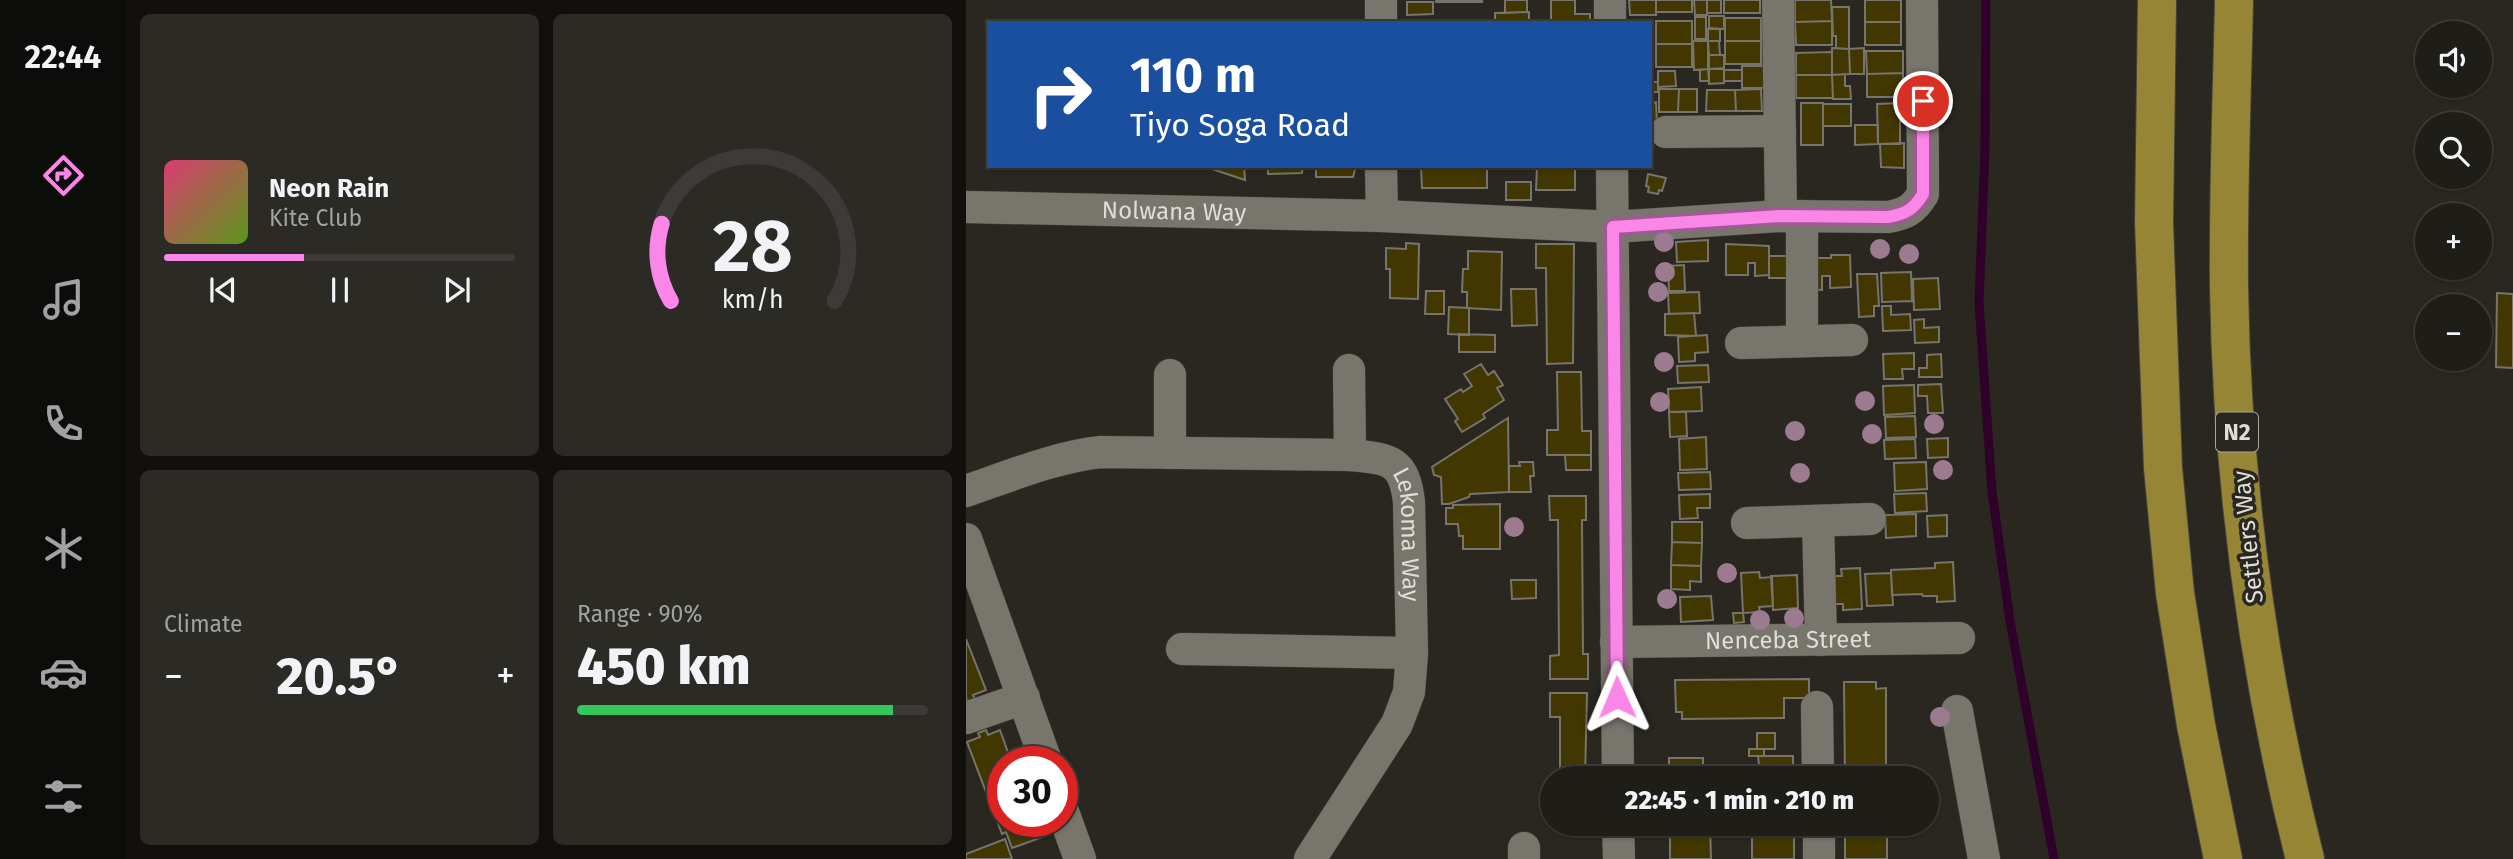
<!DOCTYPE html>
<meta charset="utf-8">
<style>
body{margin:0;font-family:"Fira Sans",sans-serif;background:#2c2a25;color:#f1f3f6;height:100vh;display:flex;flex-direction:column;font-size:26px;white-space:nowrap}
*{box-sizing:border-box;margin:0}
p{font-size:23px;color:#a1a2a2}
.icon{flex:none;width:38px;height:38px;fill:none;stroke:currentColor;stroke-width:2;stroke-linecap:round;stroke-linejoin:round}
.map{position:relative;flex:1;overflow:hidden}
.side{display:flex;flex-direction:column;gap:14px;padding:14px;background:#11100d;width:840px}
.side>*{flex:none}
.banner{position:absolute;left:21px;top:21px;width:665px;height:147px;border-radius:0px;box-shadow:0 2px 5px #0004,0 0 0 2px #3c3b37;background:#1a4fa0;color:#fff;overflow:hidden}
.controls{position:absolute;left:1449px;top:21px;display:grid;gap:14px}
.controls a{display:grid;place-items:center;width:77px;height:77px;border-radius:50%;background:#1f1d18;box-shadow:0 2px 5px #0004,0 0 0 2px #3c3b37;font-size:35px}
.speed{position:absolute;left:21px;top:746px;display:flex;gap:14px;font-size:35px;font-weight:700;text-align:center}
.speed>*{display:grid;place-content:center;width:91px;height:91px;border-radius:50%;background:#1f1d18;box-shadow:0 2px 5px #0004,0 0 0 2px #3c3b37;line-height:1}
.speed .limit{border:10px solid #d22;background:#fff;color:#111}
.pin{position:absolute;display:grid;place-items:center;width:60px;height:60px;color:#fff;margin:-30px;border:4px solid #fff;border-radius:50%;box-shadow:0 2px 7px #0007}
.me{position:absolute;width:77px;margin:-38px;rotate:359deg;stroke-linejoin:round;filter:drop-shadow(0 0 5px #0008)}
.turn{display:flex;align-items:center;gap:24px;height:147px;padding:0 28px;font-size:32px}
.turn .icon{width:91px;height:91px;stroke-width:2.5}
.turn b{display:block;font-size:49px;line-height:60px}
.big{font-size:52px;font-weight:800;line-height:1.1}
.side .tile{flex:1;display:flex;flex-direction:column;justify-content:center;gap:10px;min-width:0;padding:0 24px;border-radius:10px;background:#2c2a25}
.side .dial{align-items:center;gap:0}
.dial svg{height:182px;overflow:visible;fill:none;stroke:#3c3b37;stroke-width:7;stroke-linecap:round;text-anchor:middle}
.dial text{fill:#f1f3f6;stroke:none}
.song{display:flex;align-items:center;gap:21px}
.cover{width:84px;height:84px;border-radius:10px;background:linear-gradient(135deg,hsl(340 70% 55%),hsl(90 70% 35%))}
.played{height:7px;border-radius:4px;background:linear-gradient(90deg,#fa87e7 40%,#3c3b37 40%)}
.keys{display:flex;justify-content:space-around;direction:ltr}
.heat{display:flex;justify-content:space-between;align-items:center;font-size:38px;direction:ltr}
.charge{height:10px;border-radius:5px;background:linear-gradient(90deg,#34c759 90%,#3c3b37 0)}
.side .tiles{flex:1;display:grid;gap:14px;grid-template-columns:repeat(2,1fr)}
.trip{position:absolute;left:574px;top:766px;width:399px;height:70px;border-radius:35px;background:#1f1d18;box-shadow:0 2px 5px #0004,0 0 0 2px #3c3b37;font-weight:800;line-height:70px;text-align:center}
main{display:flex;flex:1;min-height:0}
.dock{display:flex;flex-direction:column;width:126px;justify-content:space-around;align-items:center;background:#0c0c0a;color:#a1a2a2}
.dock .icon{width:49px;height:49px}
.dock .active{color:#fa87e7}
.dock b{font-size:32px;color:#f1f3f6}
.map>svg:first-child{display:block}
</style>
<main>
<nav class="dock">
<b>22:44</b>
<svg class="icon active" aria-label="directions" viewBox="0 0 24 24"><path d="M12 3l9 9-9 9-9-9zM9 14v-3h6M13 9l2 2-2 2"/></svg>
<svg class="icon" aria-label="music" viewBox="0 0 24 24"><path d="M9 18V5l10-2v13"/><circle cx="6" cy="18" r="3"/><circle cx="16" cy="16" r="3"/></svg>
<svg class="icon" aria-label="phone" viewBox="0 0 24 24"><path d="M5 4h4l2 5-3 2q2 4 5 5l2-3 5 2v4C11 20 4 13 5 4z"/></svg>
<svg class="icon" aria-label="climate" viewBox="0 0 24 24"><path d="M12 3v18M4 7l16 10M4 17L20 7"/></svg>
<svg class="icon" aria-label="car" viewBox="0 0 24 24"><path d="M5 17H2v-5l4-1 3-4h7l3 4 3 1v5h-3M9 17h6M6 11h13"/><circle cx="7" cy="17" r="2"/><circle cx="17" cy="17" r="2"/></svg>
<svg class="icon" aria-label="filters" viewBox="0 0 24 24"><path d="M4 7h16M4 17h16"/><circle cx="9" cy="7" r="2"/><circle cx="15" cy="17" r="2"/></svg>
</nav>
<section class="side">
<div class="tiles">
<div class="tile">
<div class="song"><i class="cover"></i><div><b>Neon Rain</b><p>Kite Club</p></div></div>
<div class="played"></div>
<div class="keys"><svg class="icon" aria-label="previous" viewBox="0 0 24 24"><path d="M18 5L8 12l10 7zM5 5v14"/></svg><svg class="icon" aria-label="pause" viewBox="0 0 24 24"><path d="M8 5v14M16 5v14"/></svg><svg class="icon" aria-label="next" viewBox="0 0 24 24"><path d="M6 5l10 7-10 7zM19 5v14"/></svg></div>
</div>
<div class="tile dial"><svg viewBox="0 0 100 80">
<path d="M14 69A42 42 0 1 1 86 69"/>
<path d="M14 69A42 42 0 0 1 10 35" stroke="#fa87e7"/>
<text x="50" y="56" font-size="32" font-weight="700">28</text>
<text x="50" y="72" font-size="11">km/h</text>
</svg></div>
<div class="tile"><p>Climate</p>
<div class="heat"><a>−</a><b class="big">20.5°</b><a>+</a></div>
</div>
<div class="tile"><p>Range · 90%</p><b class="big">450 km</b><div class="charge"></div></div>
</div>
</section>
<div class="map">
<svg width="1547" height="859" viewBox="0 0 1547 859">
<rect width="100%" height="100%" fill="#292720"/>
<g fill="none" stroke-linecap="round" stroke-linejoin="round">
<path stroke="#2f0029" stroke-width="9" d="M1020,0L1019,148L1013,302L1026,492L1044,621L1088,859"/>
</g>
<path fill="#423700" stroke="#76746b" stroke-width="2" d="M470,0H516V2H470Z
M539,0H561V12L539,13Z
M585,0H609V14H624V23H585Z
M663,0H690V15H664Z
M690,0H726V12H690Z
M728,0H741V15H729Z
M741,0H755V13H741Z
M758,0H794V13H758Z
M829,0H865L866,21L829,22Z
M899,0H935V22H899Z
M441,2H467V14L441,15Z
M866,7H883V49L870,48V36H867Z
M563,12V23H529V13Z
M743,16H758V29L743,28Z
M729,17H740V39H729Z
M759,18H795V41H759Z
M457,21H491V23H457Z
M690,21H726V44H690Z
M866,21V45H830L829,22Z
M899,22H935V45H899Z
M742,29H754V41H742Z
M727,41H742V69L728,70Z
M742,41H753L754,55H743Z
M759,41H795V64H759Z
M690,44H726V67H690Z
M866,48L883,49L884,74L866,75Z
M898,48V74H884L883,49Z
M900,51H937V73L901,74Z
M866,52V75H830V53Z
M743,55H758V69H743Z
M776,66H804V88H776Z
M758,68V83L743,84V69Z
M742,69L743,81H734V70Z
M758,70H776V81H758Z
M692,71H709L710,86L692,87Z
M937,73V97H901V74Z
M879,74V86H884L885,99H867L866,75Z
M830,75H866L867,98H830Z
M684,82H692V92H684Z
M693,89H713L712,112H693Z
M713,89H731V112H712Z
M795,89L796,111H770L769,90Z
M741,90H769L770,111H740Z
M684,92H686L687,103L690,102L691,128L684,129Z
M835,103H857V145H835Z
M934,103V144H912L911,104Z
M857,104H885V126H857Z
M889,125H912V144L889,145Z
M938,143V168L915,167L914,144Z
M246,166H278L279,180L246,169Z
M302,166H337L336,173L302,174Z
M350,166H390L387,177H350Z
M455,166H521V188H456Z
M571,166H621V167H609V190H570Z
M682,174L700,178L696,191L693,190L692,194L682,192L683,187L680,186Z
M540,182H565V200H540Z
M742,240V261L711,262L710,242Z
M440,243L453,244L452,299L424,298V269H420V248L440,249Z
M570,244H608L607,363L581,364L580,268H570Z
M760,244L803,246V275L789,276V263H782V275H760Z
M502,251L536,252L535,310L501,308V292H496L497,269H502Z
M865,255H884L885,287L864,288V276H856V290L841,289V258H865Z
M803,256H821V278H803Z
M718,265L719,291H703L702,266Z
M945,272L946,301L916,302L915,273Z
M891,274H911L913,306H908V316L893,317Z
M972,278L974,309L948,310L947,279Z
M545,289H570L571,325L546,326Z
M460,291H478V314H459Z
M733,292L734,313L703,314L702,293Z
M1531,293L1547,294V368L1530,367Z
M916,306H925V315L944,314L945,330L917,331Z
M483,307L503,308V335L482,334Z
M728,313L730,336L699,335V314Z
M958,319V328L973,327V342L949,343L948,320Z
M493,334L529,335V352H493Z
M741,335L742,352L729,353V361L713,362L712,337Z
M948,353V369H936L937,379H918L917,354Z
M975,354L976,377H953V368H961V355Z
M515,364L522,375L528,371L537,385L531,388L538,400L517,414L519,418L496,432L489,421L492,419L479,399L495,389L497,392L506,386L498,374Z
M742,365L743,382L712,383L711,366Z
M591,372H615L616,431H625V455H581V430H592Z
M975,384L977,413H962L961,396H952V385Z
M948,385L949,413L918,415L917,386Z
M735,387L736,411L703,412L702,389Z
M703,412H720L721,436L704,437Z
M949,416L950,437L920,438L919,417Z
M542,418L543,492L504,494L503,497L483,504H476L475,477L468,475L466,467Z
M740,437L741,469L714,470L713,439Z
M982,438V457L962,458L961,439Z
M949,439L950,458L919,459L918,440Z
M599,455H625V470H600Z
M553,462H567L568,476H564L565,492H543V466H554Z
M960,462L961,489L929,491L928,463Z
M744,472L745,489L713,490L712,473Z
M960,493L961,511L929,513L928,494Z
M744,494V508H731L732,518L714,519L713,495Z
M583,496H620V520H616L617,654H622V679H584V656L593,655L592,520H584Z
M534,504V549H497V536H493L492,524H480V508H487V505Z
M950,514V536L920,538L919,515Z
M981,515V536L962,537L961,516Z
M706,522H736V543L706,542Z
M706,542L736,543L735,566L705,565Z
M987,562L989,601L971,602V596H957L956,594L926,595L925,570L969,568V563Z
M705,565L735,566V582L724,581V590L705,589Z
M894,568L896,609L877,610V604H864L863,576H876L875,569Z
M793,572L794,578L806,577L807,606L793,607L794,612L777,613L775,573Z
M925,573L927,605L901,606L899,574Z
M831,575L832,608L807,610L805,576Z
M545,580H570V598L546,599Z
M745,596L747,620L715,622L714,597Z
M767,613H777L778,622L768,623Z
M0,639L20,690L7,695L9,699L2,702L0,698Z
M843,679V698H818V718L716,719V712H710L709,680Z
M878,682H910V689L920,688V779H879Z
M584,693H621L619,779H594V717H584Z
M20,730L22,735L34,730L45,761H37V821H67L74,838L46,848L40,832L36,834L1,742L14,737L12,733Z
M791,733H809V749H791Z
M783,749H798V756H783Z
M792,756H827V779H785V765H793Z
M703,758H737V765H744V779H703Z
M704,824H744L745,859H704Z
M786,824H828V859H786Z
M879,824H921V859H879Z
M39,839L46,859H0V854Z"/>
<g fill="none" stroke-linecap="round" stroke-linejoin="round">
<g stroke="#47453f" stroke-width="33">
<g id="minor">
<path d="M415,0V23"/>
<path d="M644,0V23"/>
<path d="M812,0L815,216"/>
<path d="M700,132L814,131"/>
<path d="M415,166L416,216"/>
<path d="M646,166L652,779"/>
<path id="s1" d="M0,207L416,216L647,227L815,216L922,217C940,214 948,209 957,194L956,0"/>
<path d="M836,216V341"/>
<path d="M775,343L886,340"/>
<path d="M383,370L384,455"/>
<path d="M204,453V375"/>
<path id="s2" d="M0,491C44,476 89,457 135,452L384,455C423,459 438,459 443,502L446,653L443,692L431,724L344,859"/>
<path d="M852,521L855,640"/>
<path d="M781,523L904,519"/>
<path d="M0,539L80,761"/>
<path id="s3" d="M650,642L993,638"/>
<path d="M216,649L446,653"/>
<path d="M851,707L852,779"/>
<path d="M991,711L1018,859"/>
<path d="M0,718L58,698"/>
<path d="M96,809L114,859"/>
<path d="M652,824L653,859"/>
<path d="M853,824V859"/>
<path d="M558,848V859"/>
</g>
</g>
<g stroke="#47453f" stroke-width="40">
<path id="highway" d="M1191,0L1188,222L1197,468L1209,593L1230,725L1257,859
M1268,0C1266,95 1262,191 1263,287C1266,478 1292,673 1339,859"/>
</g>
<use href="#minor" stroke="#78756c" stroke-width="32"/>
<use href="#highway" stroke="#978536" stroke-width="38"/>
</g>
<g fill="#9c7b91">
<circle cx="698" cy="242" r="10"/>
<circle cx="914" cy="249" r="10"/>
<circle cx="943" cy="254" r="10"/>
<circle cx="699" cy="272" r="10"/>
<circle cx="692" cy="292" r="10"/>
<circle cx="698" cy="362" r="10"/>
<circle cx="899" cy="401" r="10"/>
<circle cx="694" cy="402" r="10"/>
<circle cx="968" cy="424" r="10"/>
<circle cx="829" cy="431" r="10"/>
<circle cx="906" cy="434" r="10"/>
<circle cx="977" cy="470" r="10"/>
<circle cx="834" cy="473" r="10"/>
<circle cx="548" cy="527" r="10"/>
<circle cx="761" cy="573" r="10"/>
<circle cx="701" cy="599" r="10"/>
<circle cx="828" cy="618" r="10"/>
<circle cx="794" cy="620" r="10"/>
<circle cx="974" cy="717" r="10"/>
</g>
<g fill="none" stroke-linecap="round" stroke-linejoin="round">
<g stroke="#a25896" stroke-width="18">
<path id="route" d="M651,697L647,227L815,216L922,217C940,214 948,209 957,194V101"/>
</g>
<use href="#route" stroke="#fa87e7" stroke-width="12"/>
</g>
<g text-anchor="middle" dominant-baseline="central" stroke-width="7" stroke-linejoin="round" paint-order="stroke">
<rect fill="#292720" stroke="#a8a6a0" stroke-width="2" x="1250" y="412.5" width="42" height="39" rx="5"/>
<g font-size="23" font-weight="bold" fill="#deddd7">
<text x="1271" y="432">N2</text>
</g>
<g font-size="24" fill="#deddd7" stroke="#292720">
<text stroke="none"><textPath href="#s1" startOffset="208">Nolwana Way</textPath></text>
<text transform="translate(1282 537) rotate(-96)">Settlers Way</text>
<text stroke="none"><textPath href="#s2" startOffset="509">Lekoma Way</textPath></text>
<text stroke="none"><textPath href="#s3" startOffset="172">Nenceba Street</textPath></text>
</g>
</g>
</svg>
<div class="controls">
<a><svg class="icon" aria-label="sound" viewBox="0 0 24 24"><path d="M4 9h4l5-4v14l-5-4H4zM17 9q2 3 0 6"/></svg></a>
<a><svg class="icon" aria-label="search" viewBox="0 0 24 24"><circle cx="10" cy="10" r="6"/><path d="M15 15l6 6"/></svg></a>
<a>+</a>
<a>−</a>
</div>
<div class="speed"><div class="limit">30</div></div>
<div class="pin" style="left:957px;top:101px;background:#d93025"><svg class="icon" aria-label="arrive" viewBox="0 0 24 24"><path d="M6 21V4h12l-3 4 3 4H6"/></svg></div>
<svg class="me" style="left:651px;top:697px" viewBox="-20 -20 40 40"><path d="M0-17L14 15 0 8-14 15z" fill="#fa87e7" stroke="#fff" stroke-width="4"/></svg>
<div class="trip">22:45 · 1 min · 210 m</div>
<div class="banner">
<div class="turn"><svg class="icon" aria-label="right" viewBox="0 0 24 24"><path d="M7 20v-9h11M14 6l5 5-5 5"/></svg><div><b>110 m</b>Tiyo Soga Road</div></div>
</div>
</div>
</main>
